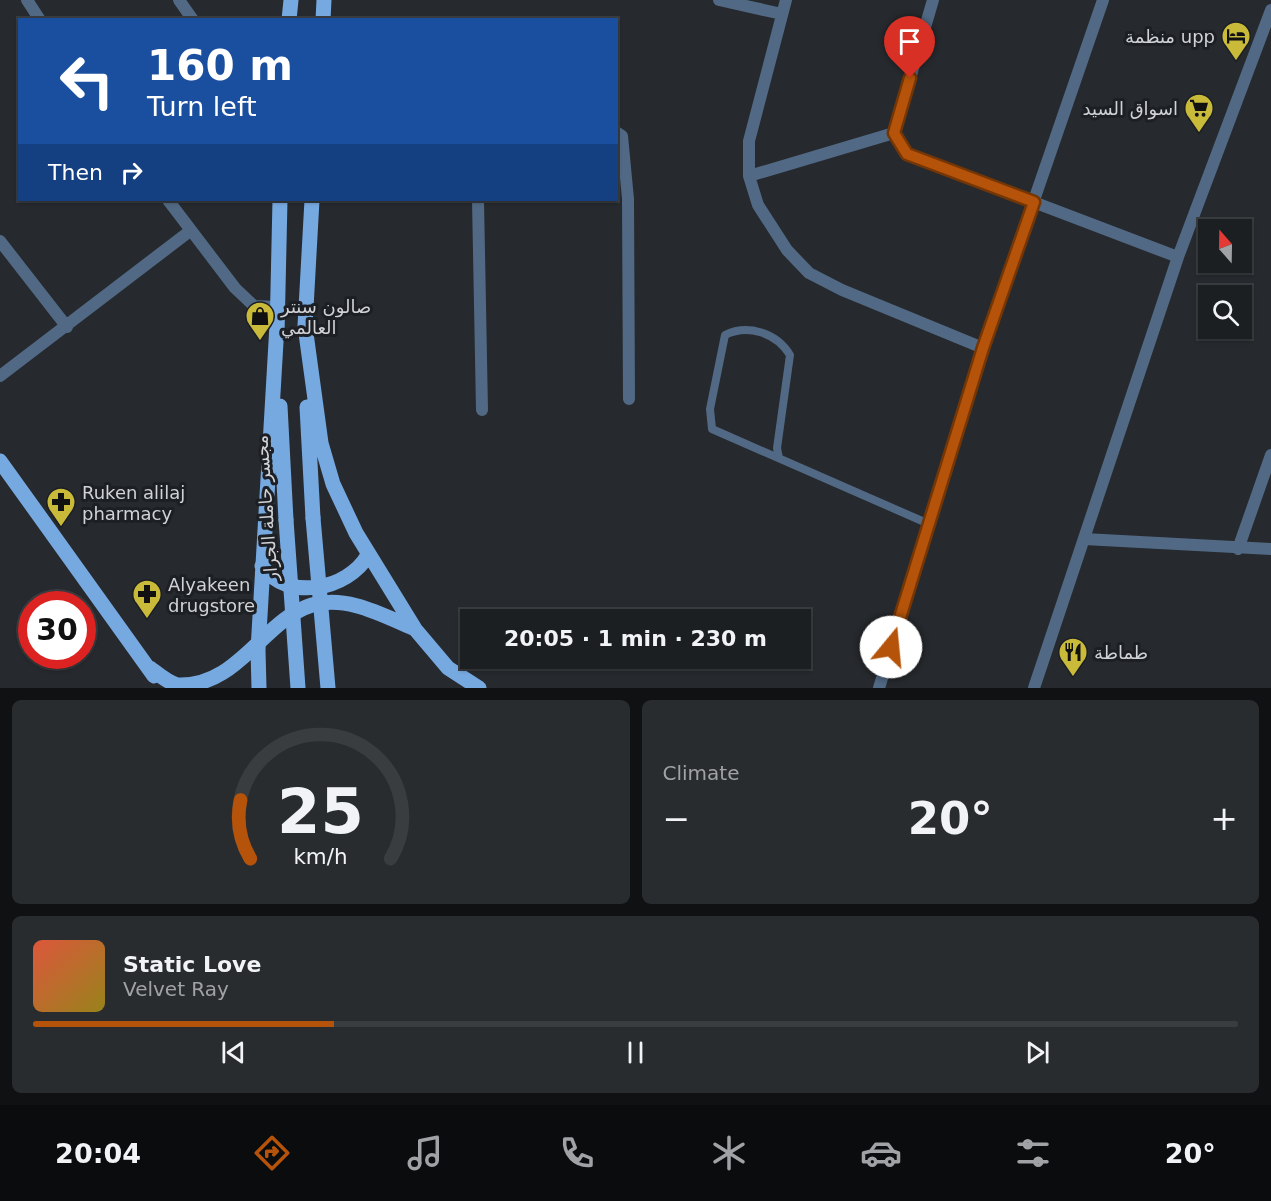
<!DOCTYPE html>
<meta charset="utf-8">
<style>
body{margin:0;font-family:"DejaVu Sans",Vazirmatn,sans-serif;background:#292c2f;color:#f1f3f6;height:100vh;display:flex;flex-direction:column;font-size:22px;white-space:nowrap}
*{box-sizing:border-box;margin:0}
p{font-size:20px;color:#a0a2a5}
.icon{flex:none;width:33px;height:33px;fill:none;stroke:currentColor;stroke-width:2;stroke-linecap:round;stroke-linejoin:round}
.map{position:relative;height:688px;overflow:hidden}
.details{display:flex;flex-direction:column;gap:12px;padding:12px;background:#0f1113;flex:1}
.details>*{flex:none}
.hud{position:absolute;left:18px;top:18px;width:600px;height:183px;border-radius:0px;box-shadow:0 2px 4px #0004,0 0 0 2px #3a3d40;background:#1a4fa0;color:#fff;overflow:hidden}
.needle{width:39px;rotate:340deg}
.fabs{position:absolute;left:1198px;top:219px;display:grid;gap:12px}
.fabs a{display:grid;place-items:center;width:54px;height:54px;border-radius:0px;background:#1c1f22;box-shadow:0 2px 4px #0004,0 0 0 2px #3a3d40;font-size:30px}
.speed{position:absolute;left:18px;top:591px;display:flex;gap:12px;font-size:30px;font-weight:700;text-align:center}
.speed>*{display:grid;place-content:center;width:78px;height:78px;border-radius:50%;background:#1c1f22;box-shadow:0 2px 4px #0004,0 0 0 2px #3a3d40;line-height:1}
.speed .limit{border:9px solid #d22;background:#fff;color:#111}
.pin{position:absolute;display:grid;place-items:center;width:51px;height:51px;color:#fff;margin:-62px -26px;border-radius:50% 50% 50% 0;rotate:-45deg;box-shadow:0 0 6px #0007}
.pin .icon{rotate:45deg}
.me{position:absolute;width:66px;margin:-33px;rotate:17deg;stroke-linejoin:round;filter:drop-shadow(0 0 4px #0008)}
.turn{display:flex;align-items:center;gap:21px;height:126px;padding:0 30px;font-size:27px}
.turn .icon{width:78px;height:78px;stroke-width:2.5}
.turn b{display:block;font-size:42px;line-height:51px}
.then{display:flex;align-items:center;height:57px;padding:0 30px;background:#0003;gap:12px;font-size:22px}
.big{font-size:45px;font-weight:700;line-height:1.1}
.details .card{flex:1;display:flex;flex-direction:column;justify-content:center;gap:9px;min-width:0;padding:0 21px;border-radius:9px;background:#292c2f}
.details .dial{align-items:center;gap:0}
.dial svg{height:156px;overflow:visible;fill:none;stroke:#3a3d40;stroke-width:7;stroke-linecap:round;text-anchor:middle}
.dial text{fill:#f1f3f6;stroke:none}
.song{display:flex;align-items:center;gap:18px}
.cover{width:72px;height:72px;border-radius:9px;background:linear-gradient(135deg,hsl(10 70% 55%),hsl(50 70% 35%))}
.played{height:6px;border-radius:3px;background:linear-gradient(90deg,#b45309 25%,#3a3d40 25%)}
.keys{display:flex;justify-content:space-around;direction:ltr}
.heat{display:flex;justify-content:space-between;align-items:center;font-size:33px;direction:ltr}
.details .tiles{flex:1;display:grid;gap:12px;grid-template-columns:1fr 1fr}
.card:last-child{grid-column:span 2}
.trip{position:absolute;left:460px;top:609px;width:351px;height:60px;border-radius:0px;background:#1c1f22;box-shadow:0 2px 4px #0004,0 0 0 2px #3a3d40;font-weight:700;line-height:60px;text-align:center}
.tab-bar{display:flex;height:96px;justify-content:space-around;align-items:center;background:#0b0c0e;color:#a0a2a5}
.tab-bar .icon{width:42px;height:42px}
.tab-bar .on{color:#b45309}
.tab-bar b{font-size:27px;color:#f1f3f6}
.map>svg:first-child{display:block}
</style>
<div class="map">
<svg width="1271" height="688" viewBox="0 0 1271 688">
<rect width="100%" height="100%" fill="#26292d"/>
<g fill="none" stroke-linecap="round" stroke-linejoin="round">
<path stroke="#516984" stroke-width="8" d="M779,458L777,448L790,355C776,332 747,324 725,335L710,409L712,429L929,524"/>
<path stroke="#516984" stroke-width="12" d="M27,0L40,20
M179,0L193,20
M719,0L782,14
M786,0L749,141V176L758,205L787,250L809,273L842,290L983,348
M933,0L894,133L907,154L1178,257
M616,132L622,136L628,199L629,399
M749,176L894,133
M168,200L235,288L254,306L277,307
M478,200L482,410
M0,241L67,327
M0,376L190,231
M1084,539L1271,549
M1238,549L1271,455
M879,688L983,348L1103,0
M1034,688L1178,257L1271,10"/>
<path stroke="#77a9e1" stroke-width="15" d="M289,20L291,0
M323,20L324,0
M312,200L305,326L321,443L333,484L356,533L415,629L448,668L479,688
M277,334L280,200
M280,406L286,520
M307,407L313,518
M0,461L154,676
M262,566C287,602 348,590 368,555
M150,668C158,674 167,682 177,685C238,688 263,620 312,605C347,595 382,615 413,628
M259,688L258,650L277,325"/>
<path stroke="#77a9e1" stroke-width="15" d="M313,518L328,688
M286,520L298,688"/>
</g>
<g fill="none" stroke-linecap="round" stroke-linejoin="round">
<g stroke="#753606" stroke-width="15">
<path id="route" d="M891,647L983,348L1034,202L907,154L894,133L910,78"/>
</g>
<use href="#route" stroke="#b45309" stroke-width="10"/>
</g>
<defs>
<g id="hotel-pin" transform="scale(1.5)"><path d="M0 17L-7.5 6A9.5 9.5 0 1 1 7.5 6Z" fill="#caba3a" stroke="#1c1f23"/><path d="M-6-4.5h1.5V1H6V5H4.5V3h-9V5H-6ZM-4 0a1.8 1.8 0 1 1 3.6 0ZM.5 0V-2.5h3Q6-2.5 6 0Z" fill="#111"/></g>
<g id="supermarket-pin" transform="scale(1.5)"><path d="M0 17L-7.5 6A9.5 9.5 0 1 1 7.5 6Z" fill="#caba3a" stroke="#1c1f23"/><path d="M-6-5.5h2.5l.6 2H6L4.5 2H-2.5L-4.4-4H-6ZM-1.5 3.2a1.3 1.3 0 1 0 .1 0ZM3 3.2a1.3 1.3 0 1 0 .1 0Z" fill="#111"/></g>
<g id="shop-pin" transform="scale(1.5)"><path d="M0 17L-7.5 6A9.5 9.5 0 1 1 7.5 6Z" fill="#caba3a" stroke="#1c1f23"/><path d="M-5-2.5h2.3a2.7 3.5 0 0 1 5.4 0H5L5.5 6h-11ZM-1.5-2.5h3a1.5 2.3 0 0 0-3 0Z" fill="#111"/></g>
<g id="pharmacy-pin" transform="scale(1.5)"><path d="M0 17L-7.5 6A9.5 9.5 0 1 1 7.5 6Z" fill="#caba3a" stroke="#1c1f23"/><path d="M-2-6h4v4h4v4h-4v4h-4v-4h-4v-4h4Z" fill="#111"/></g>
<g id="restaurant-pin" transform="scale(1.5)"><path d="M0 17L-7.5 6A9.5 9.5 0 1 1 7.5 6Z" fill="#caba3a" stroke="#1c1f23"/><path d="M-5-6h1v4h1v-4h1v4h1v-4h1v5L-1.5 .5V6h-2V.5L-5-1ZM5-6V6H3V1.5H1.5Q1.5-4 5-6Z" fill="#111"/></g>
</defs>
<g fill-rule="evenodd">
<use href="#hotel-pin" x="1236" y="36"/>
<use href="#supermarket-pin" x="1199" y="108"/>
<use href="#shop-pin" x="260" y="316"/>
<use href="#pharmacy-pin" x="61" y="502"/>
<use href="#pharmacy-pin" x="147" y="594"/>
<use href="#restaurant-pin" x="1073" y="652"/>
</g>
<g text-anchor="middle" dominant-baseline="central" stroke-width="6" stroke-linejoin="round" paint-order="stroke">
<g font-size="18" fill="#d0d2d5" stroke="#1c1f23" text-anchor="start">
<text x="1215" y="36" text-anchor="end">منظمة upp</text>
<text x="1178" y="108" text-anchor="end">اسواق السيد</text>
<text x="281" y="306">صالون سنتر<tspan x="281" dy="21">العالمي</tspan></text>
<text x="82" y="492">Ruken alilaj<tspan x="82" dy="21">pharmacy</tspan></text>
<text x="168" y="584">Alyakeen<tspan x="168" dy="21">drugstore</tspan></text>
<text x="1094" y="652">طماطة</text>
</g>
<g font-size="18" fill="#d0d2d5" stroke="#1c1f23">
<text transform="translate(266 508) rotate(-94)">مجسر حاملة الجرار</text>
</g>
</g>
</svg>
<div class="fabs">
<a><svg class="needle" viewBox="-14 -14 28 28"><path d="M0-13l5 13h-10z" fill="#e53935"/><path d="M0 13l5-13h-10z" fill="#a0a2a5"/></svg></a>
<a><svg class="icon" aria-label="search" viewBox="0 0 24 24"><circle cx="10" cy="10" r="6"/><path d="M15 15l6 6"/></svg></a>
</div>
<div class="speed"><div class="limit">30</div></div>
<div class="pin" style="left:910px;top:78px;background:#d93025"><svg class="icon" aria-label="arrive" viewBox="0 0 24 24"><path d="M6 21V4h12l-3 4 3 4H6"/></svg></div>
<svg class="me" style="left:891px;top:647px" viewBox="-20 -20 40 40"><circle r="19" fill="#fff"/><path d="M0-13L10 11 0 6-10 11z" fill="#b45309"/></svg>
<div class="trip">20:05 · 1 min · 230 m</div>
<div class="hud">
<div class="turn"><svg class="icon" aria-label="left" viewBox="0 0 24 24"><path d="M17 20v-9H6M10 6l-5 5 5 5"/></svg><div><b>160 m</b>Turn left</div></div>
<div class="then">Then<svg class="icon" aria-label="right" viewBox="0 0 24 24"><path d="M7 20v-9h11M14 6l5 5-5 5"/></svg></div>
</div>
</div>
<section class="details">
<div class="tiles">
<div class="card dial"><svg viewBox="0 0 100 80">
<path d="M14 69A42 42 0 1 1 86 69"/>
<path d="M14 69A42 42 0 0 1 9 39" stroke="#b45309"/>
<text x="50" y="56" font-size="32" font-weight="700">25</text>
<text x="50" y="72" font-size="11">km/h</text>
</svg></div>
<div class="card"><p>Climate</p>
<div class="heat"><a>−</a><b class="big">20°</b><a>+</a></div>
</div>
<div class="card">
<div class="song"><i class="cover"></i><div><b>Static Love</b><p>Velvet Ray</p></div></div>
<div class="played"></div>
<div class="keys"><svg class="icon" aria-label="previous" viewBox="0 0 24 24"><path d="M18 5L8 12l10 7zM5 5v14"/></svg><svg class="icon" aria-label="pause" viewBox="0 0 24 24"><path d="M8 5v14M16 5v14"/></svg><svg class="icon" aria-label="next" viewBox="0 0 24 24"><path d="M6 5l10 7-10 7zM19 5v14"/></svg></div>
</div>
</div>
</section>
<nav class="tab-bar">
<b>20:04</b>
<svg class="icon on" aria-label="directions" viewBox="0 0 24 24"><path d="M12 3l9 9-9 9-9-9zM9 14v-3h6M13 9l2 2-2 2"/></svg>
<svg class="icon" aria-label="music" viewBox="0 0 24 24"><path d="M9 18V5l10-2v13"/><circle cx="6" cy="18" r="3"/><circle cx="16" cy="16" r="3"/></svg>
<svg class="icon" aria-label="phone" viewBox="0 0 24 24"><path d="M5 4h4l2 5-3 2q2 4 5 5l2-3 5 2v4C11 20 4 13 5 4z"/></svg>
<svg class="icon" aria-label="climate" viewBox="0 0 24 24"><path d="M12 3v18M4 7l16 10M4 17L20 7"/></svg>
<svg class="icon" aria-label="car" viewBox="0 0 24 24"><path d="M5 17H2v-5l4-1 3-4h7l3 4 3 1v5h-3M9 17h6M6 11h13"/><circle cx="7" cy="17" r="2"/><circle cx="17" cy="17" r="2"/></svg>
<svg class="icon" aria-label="filters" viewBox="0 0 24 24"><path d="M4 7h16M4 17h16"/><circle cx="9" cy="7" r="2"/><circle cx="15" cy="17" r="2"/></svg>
<b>20°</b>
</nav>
